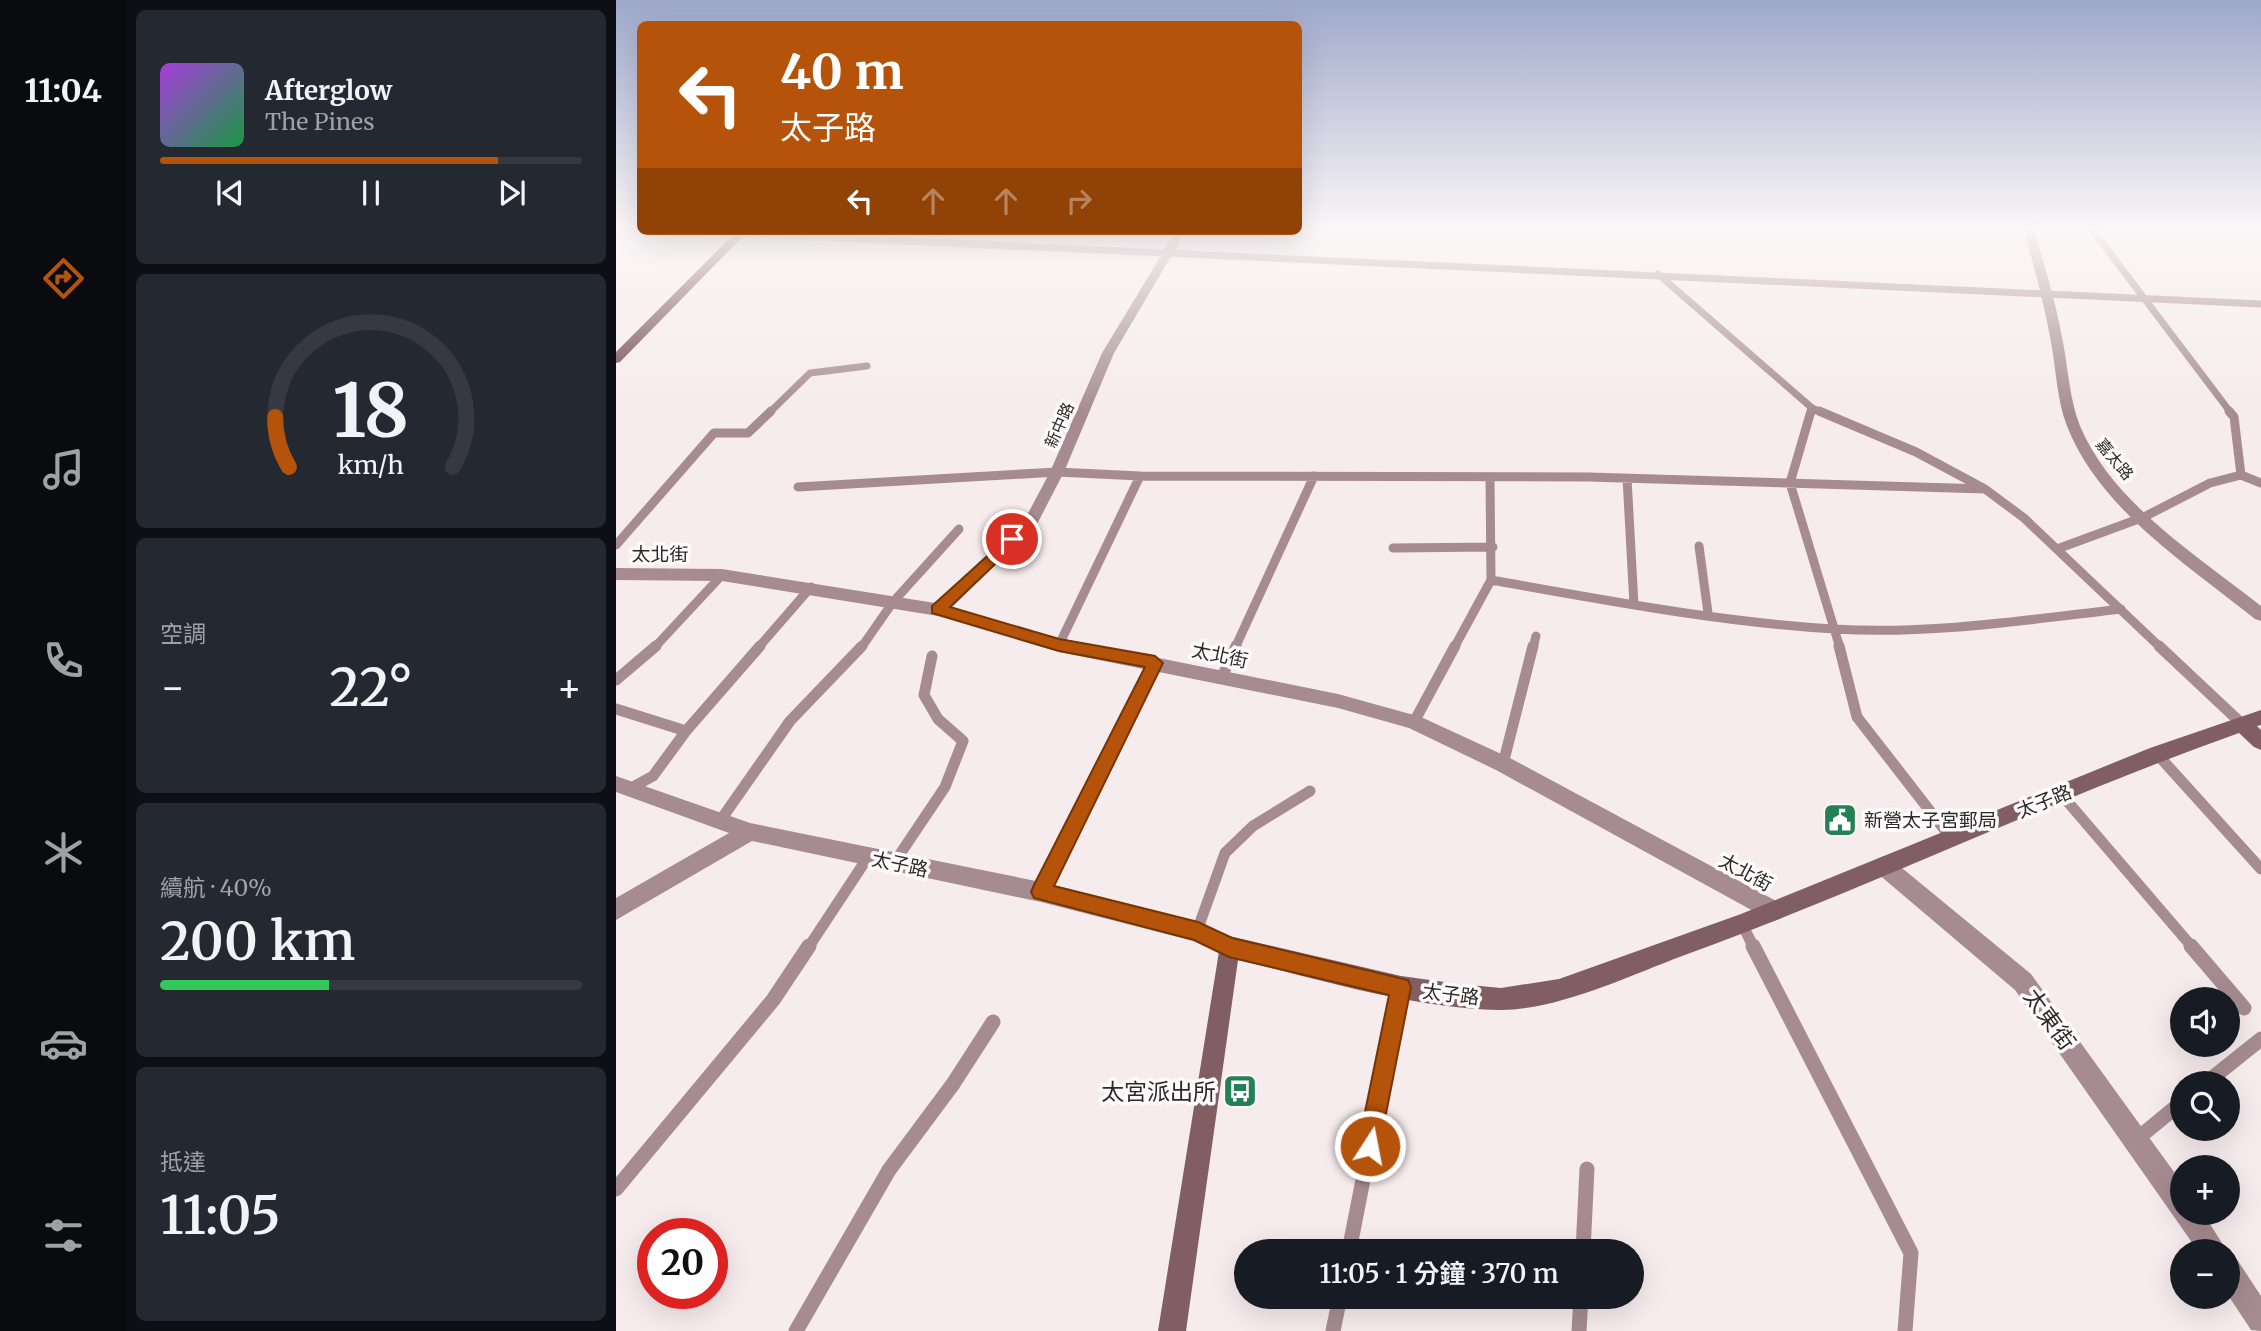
<!DOCTYPE html>
<html lang="zh-TW">
<meta charset="utf-8">
<style>
body{margin:0;font-family:Merriweather,"Noto Sans TC",serif;background:#242831;color:#f1f3f6;height:100vh;display:flex;flex-direction:column;font-size:26px;white-space:nowrap}
*{box-sizing:border-box;margin:0}
p{font-size:23px;color:#9ea1a6}
.icon{flex:none;width:38px;height:38px;fill:none;stroke:currentColor;stroke-width:2;stroke-linecap:round;stroke-linejoin:round}
.map{position:relative;flex:1;overflow:hidden}
.side{display:flex;flex-direction:column;gap:10px;padding:10px;background:#0d0f14;width:490px}
.side>*{flex:none}
.guide{position:absolute;left:21px;top:21px;width:665px;height:214px;border-radius:10px;box-shadow:0 7px 28px #0002;background:#b45309;color:#fff;overflow:hidden}
.controls{position:absolute;left:1554px;top:987px;display:grid;gap:14px}
.controls a{display:grid;place-items:center;width:70px;height:70px;border-radius:50%;background:#171b24;box-shadow:0 7px 28px #0002;font-size:35px}
.speed{position:absolute;left:21px;top:1218px;display:flex;gap:14px;font-size:35px;font-weight:700;text-align:center}
.speed>*{display:grid;place-content:center;width:91px;height:91px;border-radius:50%;background:#171b24;box-shadow:0 7px 28px #0002;line-height:1}
.speed .limit{border:10px solid #d22;background:#fff;color:#111}
.pin{position:absolute;display:grid;place-items:center;width:60px;height:60px;color:#fff;margin:-30px;border:4px solid #fff;border-radius:50%;box-shadow:0 2px 7px #0007}
.me{position:absolute;width:77px;margin:-38px;rotate:11deg;stroke-linejoin:round;filter:drop-shadow(0 0 5px #0008)}
.turn{display:flex;align-items:center;gap:24px;height:147px;padding:0 28px;font-size:32px}
.turn .icon{width:91px;height:91px;stroke-width:2.5}
.turn b{display:block;font-size:49px;line-height:60px}
.lanes{display:flex;align-items:center;height:66px;padding:0 28px;background:#0003;justify-content:center;gap:35px;direction:ltr}
.lanes .off{opacity:.35}
.big{font-size:52px;font-weight:600;line-height:1.1}
.side .tile{flex:1;display:flex;flex-direction:column;justify-content:center;gap:10px;min-width:0;padding:0 24px;border-radius:10px;background:#242831}
.side .dial{align-items:center;gap:0}
.dial svg{height:182px;overflow:visible;fill:none;stroke:#363941;stroke-width:7;stroke-linecap:round;text-anchor:middle}
.dial text{fill:#f1f3f6;stroke:none}
.song{display:flex;align-items:center;gap:21px}
.cover{width:84px;height:84px;border-radius:10px;background:linear-gradient(135deg,hsl(280 70% 55%),hsl(140 70% 35%))}
.played{height:7px;border-radius:4px;background:linear-gradient(90deg,#b45309 80%,#363941 80%)}
.keys{display:flex;justify-content:space-around;direction:ltr}
.heat{display:flex;justify-content:space-between;align-items:center;font-size:38px;direction:ltr}
.charge{height:10px;border-radius:5px;background:linear-gradient(90deg,#34c759 40%,#363941 0)}
.trip{position:absolute;left:618px;top:1239px;width:410px;height:70px;border-radius:35px;background:#171b24;box-shadow:0 7px 28px #0002;font-weight:600;line-height:70px;text-align:center}
main{display:flex;flex:1;min-height:0}
.dock{display:flex;flex-direction:column;width:126px;justify-content:space-around;align-items:center;background:#090b0e;color:#9ea1a6}
.dock .icon{width:49px;height:49px}
.dock .on{color:#b45309}
.dock b{font-size:32px;color:#f1f3f6}
.map>svg:first-child{display:block}
</style>
<main>
<nav class="dock">
<b>11:04</b>
<svg class="icon on" aria-label="directions" viewBox="0 0 24 24"><path d="M12 3l9 9-9 9-9-9zM9 14v-3h6M13 9l2 2-2 2"/></svg>
<svg class="icon" aria-label="music" viewBox="0 0 24 24"><path d="M9 18V5l10-2v13"/><circle cx="6" cy="18" r="3"/><circle cx="16" cy="16" r="3"/></svg>
<svg class="icon" aria-label="phone" viewBox="0 0 24 24"><path d="M5 4h4l2 5-3 2q2 4 5 5l2-3 5 2v4C11 20 4 13 5 4z"/></svg>
<svg class="icon" aria-label="climate" viewBox="0 0 24 24"><path d="M12 3v18M4 7l16 10M4 17L20 7"/></svg>
<svg class="icon" aria-label="car" viewBox="0 0 24 24"><path d="M5 17H2v-5l4-1 3-4h7l3 4 3 1v5h-3M9 17h6M6 11h13"/><circle cx="7" cy="17" r="2"/><circle cx="17" cy="17" r="2"/></svg>
<svg class="icon" aria-label="filters" viewBox="0 0 24 24"><path d="M4 7h16M4 17h16"/><circle cx="9" cy="7" r="2"/><circle cx="15" cy="17" r="2"/></svg>
</nav>
<section class="side">
<div class="tile">
<div class="song"><i class="cover"></i><div><b>Afterglow</b><p>The Pines</p></div></div>
<div class="played"></div>
<div class="keys"><svg class="icon" aria-label="previous" viewBox="0 0 24 24"><path d="M18 5L8 12l10 7zM5 5v14"/></svg><svg class="icon" aria-label="pause" viewBox="0 0 24 24"><path d="M8 5v14M16 5v14"/></svg><svg class="icon" aria-label="next" viewBox="0 0 24 24"><path d="M6 5l10 7-10 7zM19 5v14"/></svg></div>
</div>
<div class="tile dial"><svg viewBox="0 0 100 80">
<path d="M14 69A42 42 0 1 1 86 69"/>
<path d="M14 69A42 42 0 0 1 8 47" stroke="#b45309"/>
<text x="50" y="56" font-size="32" font-weight="700">18</text>
<text x="50" y="72" font-size="11">km/h</text>
</svg></div>
<div class="tile"><p>空調</p>
<div class="heat"><a>−</a><b class="big">22°</b><a>+</a></div>
</div>
<div class="tile"><p>續航 · 40%</p><b class="big">200 km</b><div class="charge"></div></div>
<div class="tile"><p>抵達</p><b class="big">11:05</b></div>
</section>
<div class="map">
<svg width="1645" height="1331" viewBox="0 0 1645 1331">
<rect width="100%" height="100%" fill="#f6ebed"/>
<g fill="none" stroke-linecap="round" stroke-linejoin="round">
<path stroke="#a68c90" stroke-width="7" d="M5,228L24,229
M1475,228L1615,413
M73,231L1645,304
M1042,274L1196,408L1207,413
M153,413L194,373L251,366
M1195,413L1196,408"/>
<path stroke="#a68c90" stroke-width="9" d="M1195,411L1174,483L1224,648
M1203,411L1300,452L1367,488
M1613,411L1618,417L1625,475L1645,483
M874,477L875,580C988,600 1103,622 1218,629C1314,635 1410,620 1505,609
M1011,478L1018,605
M182,487L441,472L524,476L972,477L1369,489L1408,518L1545,648
M0,545L98,433H132L155,411
M1083,546L1092,613
M777,548L877,547
M1441,549L1528,517L1594,483L1625,475
M443,645L524,476
M38,648L106,575
M142,648L195,587
M245,648L277,602L343,529
M619,648L698,476
M838,648L875,580
M917,648L920,636"/>
<path stroke="#a68c90" stroke-width="11" d="M1223,646L1241,717L1335,838
M1543,646L1625,723
M606,677L620,646
M0,680L40,646
M0,709L70,731
M798,722L839,646
M1541,754L1645,869
M887,764L917,646
M15,788L37,776L70,731L144,646
M1445,794L1577,948
M104,821L174,721L246,646
M278,863L329,787L347,741L322,719L308,695L316,656
M425,892L539,663
M1126,924L1138,948
M581,931L609,853L637,826L694,791
M192,948L252,857"/>
<path stroke="#a68c90" stroke-width="15" d="M1137,946L1295,1253L1289,1331
M1575,946L1628,1008
M1590,1083L1645,1039
M1521,1139L1566,1102
M0,1189L157,1000L193,946
M733,1251L785,987
M967,1251L971,1169
M180,1331L273,1170L337,1084L377,1022
M717,1331L724,1297
M963,1331L965,1297"/>
<path fill="#a68c90" fill-rule="evenodd" d="M1407,228H1417C1429,266 1440,303 1447,342C1452,369 1454,401 1464,426C1497,504 1581,555 1645,606V621L1639,619C1572,565 1484,510 1451,426C1441,401 1440,369 1435,342C1428,303 1418,266 1407,228Z
M560,231H570L498,353L448,472L420,526L335,608L443,638L722,694L805,717L894,758L1166,904L1169,911L1166,918L1158,921L1150,918L880,770L793,728L722,708L443,652L322,616L106,581L0,580V568L106,569L319,603L409,519L434,472L486,353Z
M0,776L134,823L425,882L581,921L621,939L624,947L621,955L613,958L578,941L425,902L136,841L0,920V898L113,833L0,792Z
M1268,856L1275,859L1415,974L1566,1183V1213H1587L1611,1251H1582L1399,990L1261,873L1258,866L1261,859Z
M1612,1257L1622,1261L1645,1296V1331L1635,1330L1612,1295Z"/>
<path fill="#815e63" fill-rule="evenodd" d="M1645,710V725L1641,726L1645,730V750L1638,747L1623,733C1434,800 1254,888 1066,956C1013,976 939,1011 883,1010C795,1008 707,980 622,960L570,1331H542L605,939L613,936L785,976L843,984L885,988L943,979L1125,914L1534,748Z"/>
<path fill="#673d44" fill-rule="evenodd" d="M121,231H132L4,362L0,363V352Z"/>
</g>
<linearGradient id="sky" x2="0" y2="1"><stop stop-color="#9da8ca"/><stop offset="0.55" stop-color="#fbf6f7"/><stop offset="1" stop-color="#fbf6f7" stop-opacity="0"/></linearGradient>
<rect width="1645" height="414" fill="url(#sky)"/>
<path fill="#b45309" stroke="#753606" stroke-width="2" d="M396,534L401,536V543L334,607L443,639L539,656L547,663L438,886L582,922L616,938L792,980L795,987L762,1154L754,1157L746,1154L742,1146L773,995L613,957L578,940L418,898L415,892L418,885L529,667L443,651L316,613V606Z"/>
<defs>
<g id="civic-square" transform="scale(1.75)"><rect x="-9" y="-9" width="18" height="18" rx="4" fill="#258055" stroke="#fffafb"/><path d="M-.6-6.5H3V-4.5H.6V-3L4-1V1h2V6H-6V1h2V-1L-.6-3ZM-1.2 2.5V6h2.4V2.5Z" fill="#fff"/></g>
<g id="bus-square" transform="scale(1.75)"><rect x="-9" y="-9" width="18" height="18" rx="4" fill="#258055" stroke="#fffafb"/><path d="M-5-6H5V4H4V6H2V4H-2V6H-4V4H-5ZM-3.5-4V0h7V-4ZM-3.5 1.2v1.5H-2V1.2ZM2 1.2v1.5H3.5V1.2Z" fill="#fff"/></g>
</defs>
<g fill-rule="evenodd">
<use href="#civic-square" x="1224" y="820"/>
<use href="#bus-square" x="624" y="1091"/>
</g>
<g text-anchor="middle" dominant-baseline="central" stroke-width="7" stroke-linejoin="round" paint-order="stroke">
<g font-size="16" fill="#2c2929" stroke="#fffafb">
<text transform="translate(443 425) rotate(-66)">新中路</text>
<text transform="translate(1499 459) rotate(50)">嘉太路</text>
</g>
<g font-size="19" fill="#2c2929" stroke="#fffafb">
<text x="44" y="554">太北街</text>
<text transform="translate(604 655) rotate(12)">太北街</text>
<text transform="translate(1428 801) rotate(-22)">太子路</text>
<text transform="translate(284 864) rotate(12)">太子路</text>
<text transform="translate(1130 872) rotate(28)">太北街</text>
<text transform="translate(835 994) rotate(7)">太子路</text>
</g>
<g font-size="19" fill="#2c2929" stroke="#fffafb" text-anchor="start">
<text x="1248" y="820">新營太子宮郵局</text>
</g>
<g font-size="23" fill="#2c2929" stroke="#fffafb">
<text transform="translate(1434 1019) rotate(54)">太東街</text>
</g>
<g font-size="23" fill="#2c2929" stroke="#fffafb" text-anchor="end">
<text x="600" y="1091">太宮派出所</text>
</g>
</g>
</svg>
<div class="controls">
<a><svg class="icon" aria-label="sound" viewBox="0 0 24 24"><path d="M4 9h4l5-4v14l-5-4H4zM17 9q2 3 0 6"/></svg></a>
<a><svg class="icon" aria-label="search" viewBox="0 0 24 24"><circle cx="10" cy="10" r="6"/><path d="M15 15l6 6"/></svg></a>
<a>+</a>
<a>−</a>
</div>
<div class="speed"><div class="limit">20</div></div>
<div class="pin" style="left:396px;top:539px;background:#d93025"><svg class="icon" aria-label="arrive" viewBox="0 0 24 24"><path d="M6 21V4h12l-3 4 3 4H6"/></svg></div>
<svg class="me" style="left:754px;top:1146px" viewBox="-20 -20 40 40"><circle r="17" fill="#b45309" stroke="#fff" stroke-width="3"/><path d="M0-11L8 9 0 5-8 9z" fill="#fff"/></svg>
<div class="trip">11:05 · 1 分鐘 · 370 m</div>
<div class="guide">
<div class="turn"><svg class="icon" aria-label="left" viewBox="0 0 24 24"><path d="M17 20v-9H6M10 6l-5 5 5 5"/></svg><div><b>40 m</b>太子路</div></div>
<div class="lanes"><svg class="icon" aria-label="left" viewBox="0 0 24 24"><path d="M17 20v-9H6M10 6l-5 5 5 5"/></svg><svg class="icon off" aria-label="ahead" viewBox="0 0 24 24"><path d="M12 20V5M6 11l6-6 6 6"/></svg><svg class="icon off" aria-label="ahead" viewBox="0 0 24 24"><path d="M12 20V5M6 11l6-6 6 6"/></svg><svg class="icon off" aria-label="right" viewBox="0 0 24 24"><path d="M7 20v-9h11M14 6l5 5-5 5"/></svg></div>
</div>
</div>
</main>
